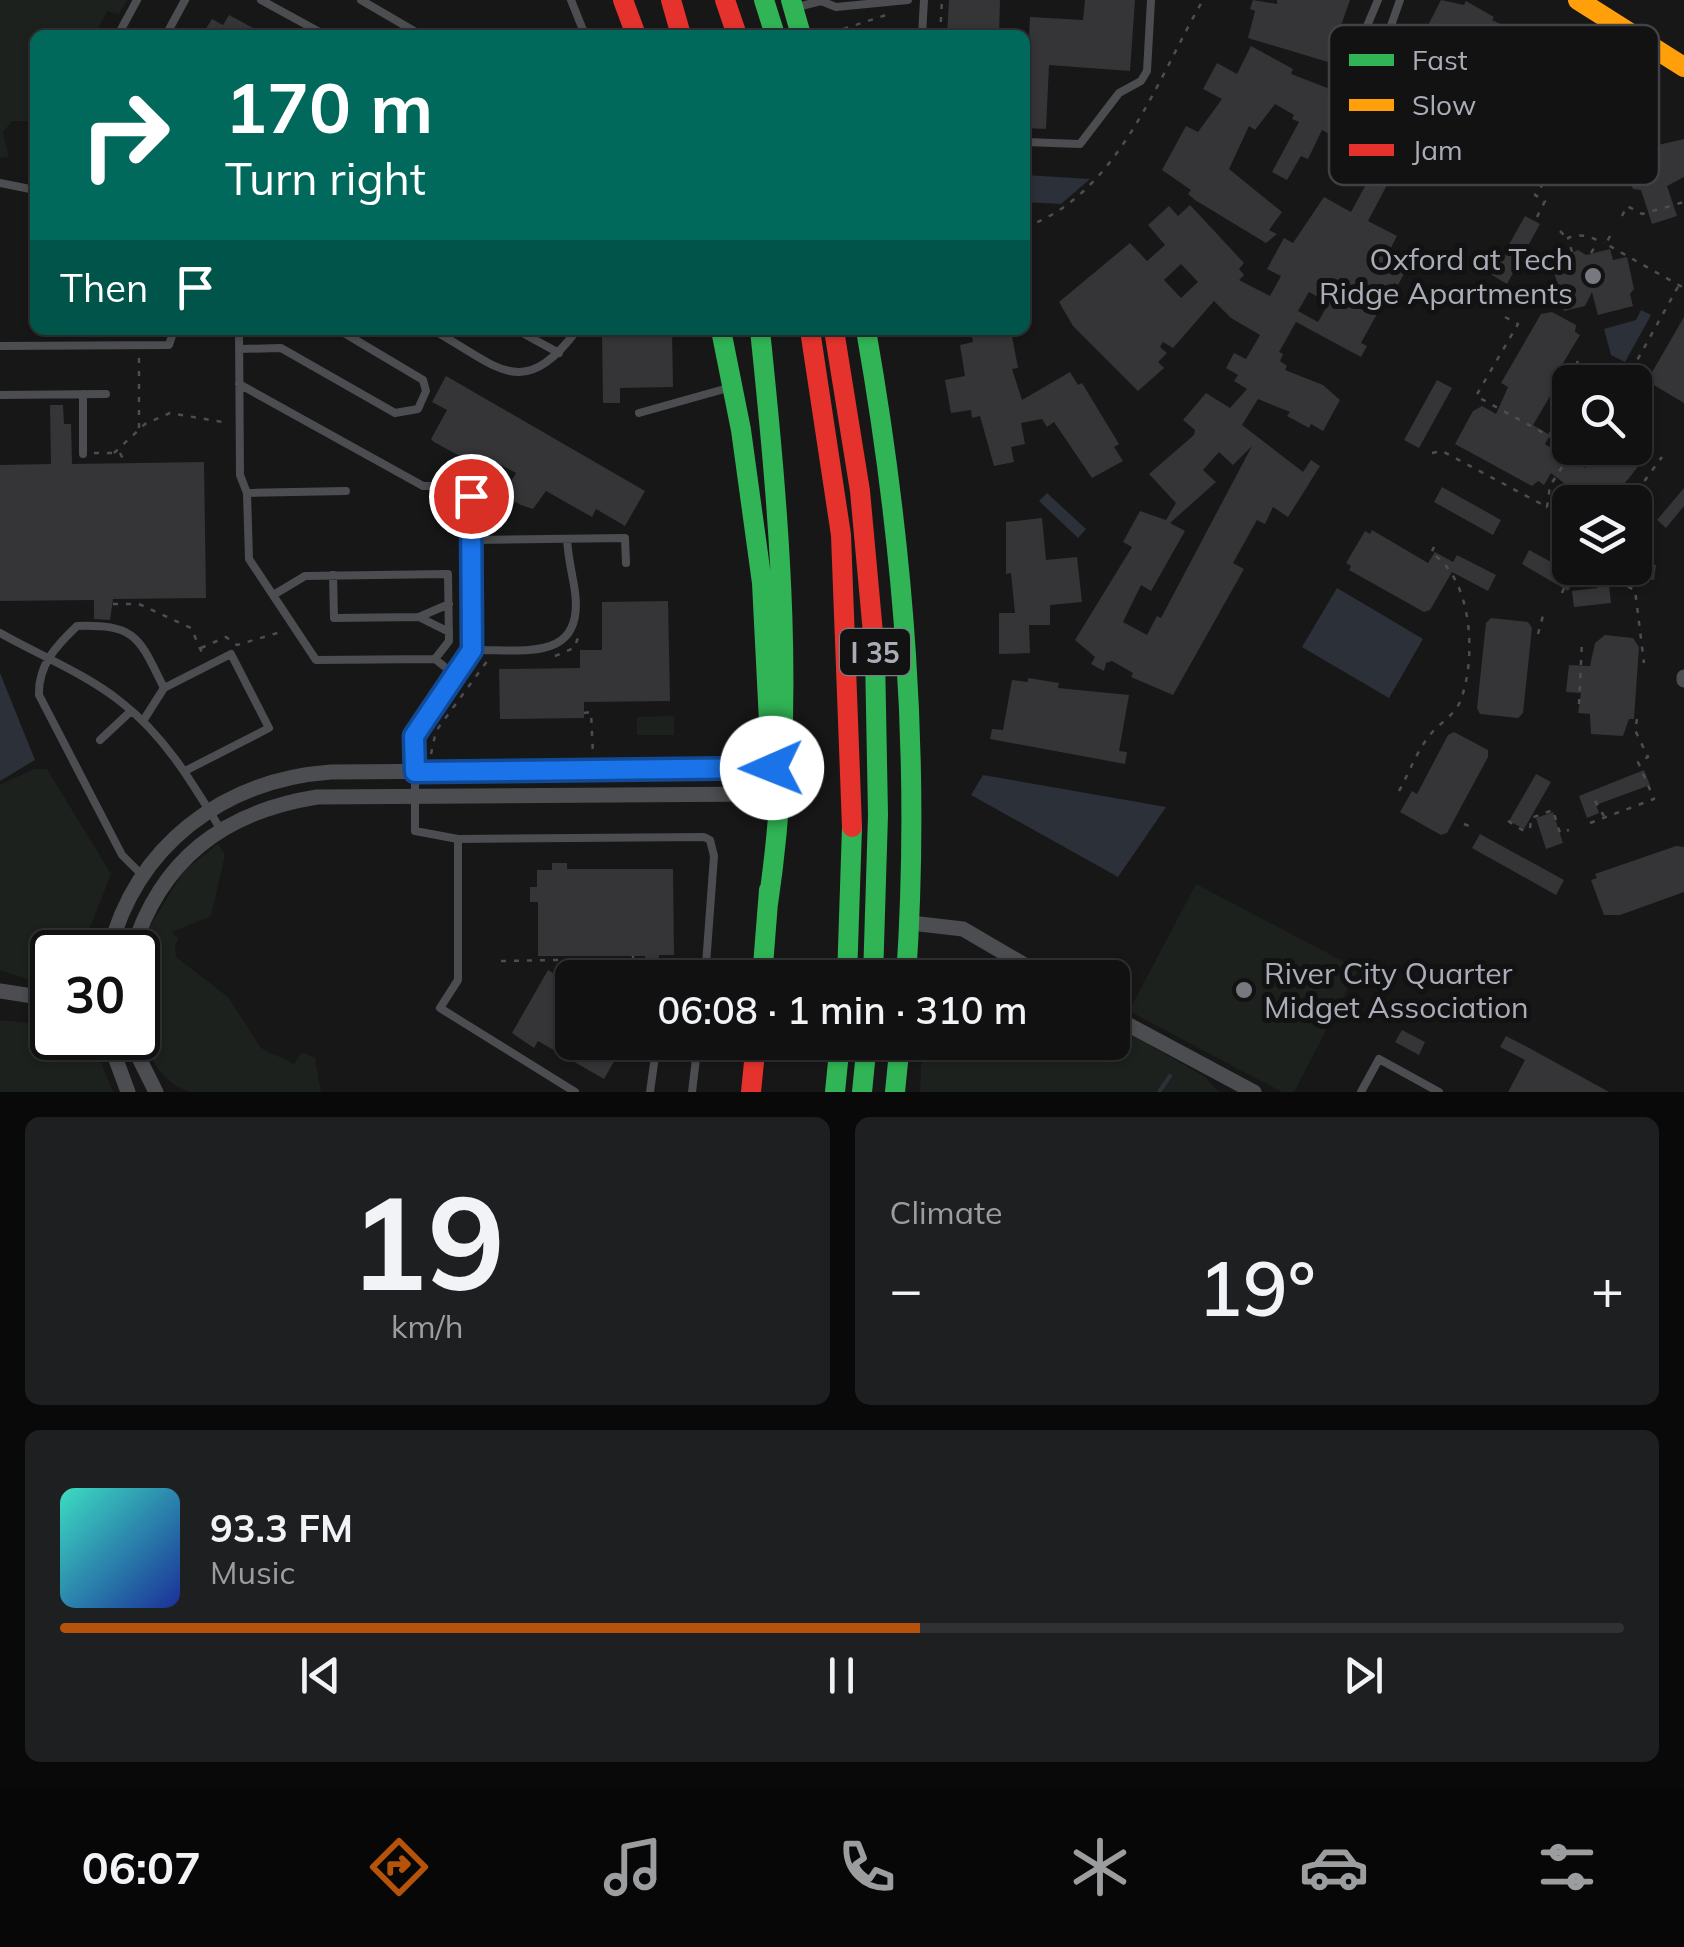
<!DOCTYPE html>
<meta charset="utf-8">
<style>
body{margin:0;font-family:Mulish,sans-serif;background:#1e1f20;color:#f1f3f6;height:100vh;display:flex;flex-direction:column;font-size:38px;white-space:nowrap}
*{box-sizing:border-box;margin:0}
p{font-size:32px;color:#9c9d9f}
.icon{flex:none;width:55px;height:55px;fill:none;stroke:currentColor;stroke-width:2;stroke-linecap:round;stroke-linejoin:round}
.map{position:relative;height:1092px;overflow:hidden}
.drawer{display:flex;flex-direction:column;gap:25px;padding:25px;background:#09090a;flex:1}
.drawer>*{flex:none}
.banner{position:absolute;left:30px;top:30px;width:1000px;height:305px;border-radius:15px;box-shadow:0 2px 8px #0004,0 0 0 2px #303132;background:#00695c;color:#fff;overflow:hidden}
.fabs{position:absolute;left:1552px;top:365px;display:grid;gap:20px}
.fabs a{display:grid;place-items:center;width:100px;height:100px;border-radius:15px;background:#111112;box-shadow:0 2px 8px #0004,0 0 0 2px #303132;font-size:50px}
.speed{position:absolute;left:30px;top:930px;display:flex;gap:20px;font-size:50px;font-weight:700;text-align:center}
.speed>*{display:grid;place-content:center;width:130px;height:130px;border-radius:50%;background:#111112;box-shadow:0 2px 8px #0004,0 0 0 2px #303132;line-height:1}
.speed .limit{border:5px solid #111;border-radius:15px;background:#fff;color:#111}
.pin{position:absolute;display:grid;place-items:center;width:85px;height:85px;color:#fff;margin:-42px;border:5px solid #fff;border-radius:50%;box-shadow:0 2px 10px #0007}
.me{position:absolute;width:110px;margin:-55px;rotate:269deg;stroke-linejoin:round;filter:drop-shadow(0 0 8px #0008)}
.turn{display:flex;align-items:center;gap:35px;height:210px;padding:0 30px;font-size:45px}
.turn .icon{width:130px;height:130px;stroke-width:2.5}
.turn b{display:block;font-size:70px;line-height:85px}
.then{display:flex;align-items:center;height:95px;padding:0 30px;background:#0003;gap:20px;font-size:38px}
.big{font-size:75px;font-weight:600;line-height:1.1}
.drawer .card{flex:1;display:flex;flex-direction:column;justify-content:center;gap:15px;min-width:0;padding:0 35px;border-radius:15px;background:#1e1f20}
.drawer .dial{align-items:center;gap:0}
.dial b{font-size:130px;line-height:1}
.song{display:flex;align-items:center;gap:30px}
.cover{width:120px;height:120px;border-radius:15px;background:linear-gradient(135deg,hsl(170 70% 55%),hsl(230 70% 35%))}
.played{height:10px;border-radius:5px;background:linear-gradient(90deg,#b45309 55%,#303132 55%)}
.keys{display:flex;justify-content:space-around;direction:ltr}
.heat{display:flex;justify-content:space-between;align-items:center;font-size:55px;direction:ltr}
.drawer .tiles{flex:1;display:grid;gap:25px;grid-template-columns:1fr 1fr}
.card:last-child{grid-column:span 2}
.trip{position:absolute;left:555px;top:960px;width:575px;height:100px;border-radius:15px;background:#111112;box-shadow:0 2px 8px #0004,0 0 0 2px #303132;font-weight:600;line-height:100px;text-align:center}
.tabs{display:flex;height:160px;justify-content:space-around;align-items:center;background:#070707;color:#9c9d9f}
.tabs .icon{width:70px;height:70px}
.tabs .active{color:#b45309}
.tabs b{font-size:45px;color:#f1f3f6}
.map>svg:first-child{display:block}
</style>
<div class="map">
<svg width="1684" height="1092" viewBox="0 0 1684 1092">
<rect width="100%" height="100%" fill="#171718"/>
<path fill="#1c211e" d="M0,0H127L119,14L107,11L95,35H35V121H12L3,132L9,157L0,158Z
M674,716V735H637V717Z
M34,769H47L111,874L85,940L34,942L30,980L0,970V785Z
M218,844L225,855L211,916L172,932L179,939L175,944L176,957L228,997L261,1048L294,1064L302,1052L315,1058L321,1092C296,1092 207,1092 190,1092C133,1073 137,995 142,949L154,948L147,931L184,871Z
M1196,884L1358,969L1294,1092H1282L1129,1011Z
M984,963L1010,977H925V966L974,972Z
M0,1020L52,1026V1038H91L113,1092H0Z
M1113,1024L1205,1077L1219,1092H920L922,1043L1112,1042Z"/>
<path fill="#2b3039" d="M1025,175L1090,179L1061,204L1025,202Z
M1641,310L1651,315L1625,362L1611,355L1604,329L1636,320Z
M1047,493L1086,529L1078,538L1039,501Z
M1337,588L1423,639L1389,698L1302,647Z
M0,673L35,760L0,781Z
M983,775L1166,807L1118,877L971,795Z"/>
<g fill="none" stroke-linecap="round" stroke-linejoin="round">
<path stroke="#2b3039" stroke-width="4" d="M1159,1092L1170,1076"/>
</g>
<path fill="#353538" fill-rule="evenodd" d="M949,0H1000L999,35H947Z
M1085,0H1135L1130,71L1049,65L1046,129L1025,128L1030,17L1083,20Z
M1253,0L1277,4V0H1350L1328,62L1248,38L1255,11L1250,9Z
M1441,0L1464,5L1466,1L1494,17L1492,20L1542,43L1540,47L1559,57L1543,88L1512,76L1489,116L1494,119L1488,129L1481,126L1458,170L1426,158L1477,66L1458,56L1449,72L1431,63L1416,93L1421,95L1417,103L1430,109L1409,148L1367,121L1411,39L1419,43Z
M229,15L266,35H202L212,19L223,25Z
M1251,46L1293,69L1291,74L1330,89L1353,107L1337,138L1322,130L1308,159L1301,156L1287,180L1272,172L1299,122L1292,119L1294,115L1275,104L1255,130L1249,126L1229,169L1282,212L1269,230L1277,234L1266,243L1195,200L1188,194L1191,190L1162,170L1186,126L1198,132L1222,99L1203,89L1217,63L1237,74Z
M1684,139V177L1667,186L1677,216L1652,224L1641,190L1633,189L1620,154Z
M1370,177L1387,185L1368,221L1397,236L1383,263L1404,274L1398,285L1394,283L1361,343L1367,346L1361,357L1296,322L1279,352L1283,354L1280,361L1287,366L1285,370L1323,385L1340,400L1323,431L1311,424L1309,428L1287,416L1290,412L1258,399L1242,425L1303,472L1311,460L1320,466L1288,517L1273,507L1265,524L1257,520L1233,563L1244,569L1173,695L1131,677L1133,673L1112,661L1106,663L1104,671L1091,664L1095,657L1075,640L1132,547L1123,542L1140,511L1166,520L1176,503L1149,474L1194,435L1195,430L1183,420L1206,393L1230,408L1247,389L1234,381L1238,375L1226,368L1234,353L1246,359L1260,335L1231,318L1214,301L1173,348L1163,342L1160,347L1167,353L1158,362L1164,368L1138,391L1073,326L1059,302L1130,243L1147,261L1165,245L1148,225L1169,206L1178,216L1190,205L1244,263L1239,269L1244,275L1239,280L1270,296L1281,276L1267,269L1284,238L1293,243L1324,197L1351,212ZM1181,264L1198,282L1181,298L1164,280ZM1309,292L1329,303L1318,322L1298,311ZM1252,446L1161,618L1157,616L1147,635L1123,622L1141,585L1151,591L1185,531L1170,523L1216,482L1203,470L1219,452L1233,465Z
M1525,216L1540,224L1507,284L1492,275Z
M1610,249L1613,260L1627,257L1634,289L1630,294L1633,306L1598,315L1592,292L1585,306L1564,311L1552,263L1578,250L1586,255Z
M1552,312L1576,325L1575,332L1580,335L1551,383L1556,386L1533,425L1550,435L1545,444L1585,468L1601,448H1635V427L1651,439L1652,449L1617,493L1629,502H1578L1569,496L1573,490L1551,473L1544,485L1538,481L1532,486L1455,444L1473,411L1482,406L1496,414L1508,387L1501,383L1541,314Z
M1684,317V403L1647,381Z
M602,330H672L673,387L620,388V403H603Z
M971,330H1007L1008,336H1012L1018,368L1012,369L1022,400L1070,372L1078,385L1082,383L1119,444L1114,447L1123,461L1092,478L1054,422L1047,427L1042,419L1021,423L1025,444L1011,447L1014,462L994,466L980,416L972,418L971,410L951,413L945,380L965,376L960,345L973,342Z
M446,376L645,491L625,526L596,509L592,517L546,491L533,509L521,505L503,495L516,473L493,461L487,471L434,442L431,439L447,410L432,402Z
M1437,380L1452,388L1419,448L1404,440Z
M50,405H63L64,424H71L72,464L204,462L206,598L113,599L110,620L94,619V600L0,601V465L51,464Z
M1442,487L1501,520L1493,535L1434,502Z
M1684,488V506L1666,528L1657,520Z
M1042,518L1046,560L1077,557L1082,602L1050,605V625H1029L1030,653L999,654V613H1015L1011,573L1006,574V522Z
M1372,530L1428,563L1435,552L1453,562L1457,555L1496,575L1488,591L1452,572L1430,610L1424,612L1349,570L1351,566L1346,563L1365,531L1370,534Z
M1529,550L1577,576L1568,591L1522,564Z
M1635,561L1656,565L1654,580L1612,574L1613,568H1635Z
M1601,568H1607L1611,603L1574,607L1572,591L1597,588Z
M668,601L670,701L584,702V718L500,719L499,669L580,668V650H602V602Z
M1491,618L1528,622L1532,628L1523,713L1518,718L1480,714L1477,708L1486,623Z
M1605,635L1633,638L1639,647L1634,719H1629L1623,736L1591,734L1590,714L1578,713L1581,693L1566,692L1569,665L1590,666L1595,643Z
M1028,678L1059,683L1058,688L1129,695L1119,751L1127,752L1125,764L990,739L992,729L1003,730L1012,680L1028,682Z
M1454,732L1488,750V757L1447,833L1441,835L1400,812L1412,791L1417,794L1448,735Z
M1644,770L1650,785L1596,805L1599,813L1587,818L1579,796Z
M1536,774L1551,782L1524,829L1509,821Z
M1553,812L1563,843L1546,849L1536,818Z
M1480,834L1564,880L1556,895L1472,848Z
M1676,846L1684,847V892L1620,915H1604L1591,880L1597,878L1595,874Z
M552,863H567V869H673L674,955H659V963H645V956H538V902H530V887H537V870H552Z
M548,970L572,984V1042H625L604,1079L538,1041L534,1048L512,1033Z
M1402,1030L1425,1042L1419,1055L1395,1042Z
M1506,1036L1531,1049L1609,1092H1508L1525,1060L1500,1047Z"/>
<g fill="none" stroke-linecap="round" stroke-linejoin="round">
<path stroke="#4d4e52" stroke-width="2.5" stroke-dasharray="5 8" stroke-linecap="butt" d="M831,33L886,15
M940,35L942,0
M1622,216L1627,206L1642,214L1684,202
M1537,217L1545,201L1535,195L1560,161L1567,168L1572,165L1628,67L1627,56
M1025,227C1118,195 1157,79 1203,0
M1560,231L1567,238
M1610,236L1606,244L1684,288
M1572,252L1568,238C1582,232 1592,238 1604,243
M1591,253L1598,242
M1505,317L1518,324L1476,396L1551,437
M1578,361L1571,376L1587,382
M1571,376L1559,397L1564,411L1550,429L1551,437L1575,448
M1625,382L1679,285
M1635,404V405
M139,428V356
M94,453H120L125,463
M114,453L145,424L170,413L228,423
M1432,453L1442,451L1547,507
M1629,502L1662,457
M1560,510L1547,507L1550,486L1572,451
M1596,568V572L1635,590L1644,663
M1562,593L1564,588
M113,604H139L191,628L203,655
M1538,634L1544,612
M201,648L226,637L237,645L284,631
M555,656L574,648L578,638
M1579,704L1582,641
M584,713L591,712L593,755
M431,754L436,731L488,660
M1399,791C1409,773 1416,753 1429,736C1438,724 1453,717 1460,702C1477,659 1473,578 1431,553L1434,547
M1595,801L1604,816
M1508,821L1524,831L1530,829L1531,818L1553,810L1560,833L1569,830
M1590,823L1654,799L1638,762L1648,757L1635,730L1637,719
M1464,824L1476,829
M633,956L634,978
M501,961L560,960L570,972L605,971L609,978"/>
<path stroke="#4c4d50" stroke-width="8" d="M261,0L325,35
M361,0L421,35
M571,0L585,35
M1378,0L1367,26L1366,45L1386,40L1400,0
M797,7L821,1L836,7L908,0
M118,35L137,0
M166,35L185,0
M922,35L924,0
M1025,142L1080,144L1119,93L1141,81L1147,71L1151,0
M0,183L35,190
M239,330L240,475L247,493L249,559L316,660L435,659L455,675
M433,330C498,366 522,403 577,330
M517,330L559,353
M0,346L169,345L174,330
M239,349L281,348L395,413L418,409L426,391L423,380L339,330
M239,384L423,486H465L470,491L472,650L415,735V831L458,839L704,837L710,840L714,856L705,978
M83,394V454
M0,395L106,394
M639,413L728,388
M247,493L346,491
M471,540L625,538L626,563
M333,575L334,618L419,617L449,604
M275,594L305,576L448,574L449,641L435,659
M419,617L449,632
M0,633C39,655 86,674 121,702C165,736 193,784 221,830
M472,650C524,649 588,664 574,585C571,569 568,556 567,539
M143,721L164,688L231,654L269,728L185,771
M100,740L131,711
M458,839V980L440,1008L575,1092
M142,875L122,855L39,695C38,665 56,646 77,626C137,624 139,638 164,688
M650,1092L657,1042
M692,1092L698,1042
M1361,1092L1379,1059L1439,1092"/>
<path stroke="#4c4d50" stroke-width="15" d="M1684,677V680
M911,923L963,929L1047,978
M109,952C136,846 222,780 331,772L772,769
M132,952C160,860 223,812 317,797L773,794
M0,991L52,999
M1112,1016L1254,1092
M108,1038L128,1092
M129,1038L156,1092"/>
<path stroke="#30b455" stroke-width="20" d="M764,0L775,35
M791,0L801,35
M721,330L741,430L762,583L772,781
M760,330C780,523 797,711 768,904
M866,330C904,546 921,759 906,978
M762,978L769,890
M847,978L852,827
M873,978L878,815L875,655
M835,1092L840,1042
M862,1092L867,1042
M895,1092L900,1042"/>
<path stroke="#ff9f0a" stroke-width="20" d="M1578,0L1684,67"/>
<path stroke="#e5322d" stroke-width="20" d="M623,0L636,35
M671,0L681,35
M725,0L737,35
M810,330L841,535L852,827
M834,330L860,491L875,655
M751,1092L756,1042"/>
</g>
<g fill="none" stroke-linecap="round" stroke-linejoin="round">
<g stroke="#114b97" stroke-width="25">
<path id="route" d="M471,496L472,650L414,736L415,772L772,768"/>
</g>
<use href="#route" stroke="#1a73e8" stroke-width="18"/>
</g>
<g fill="#777880" stroke="#121213" stroke-width="4">
<circle cx="1593" cy="276" r="10"/>
<circle cx="1244" cy="990" r="10"/>
</g>
<g text-anchor="middle" dominant-baseline="central" stroke-width="10" stroke-linejoin="round" paint-order="stroke">
<rect fill="#121213" stroke="#7c7e86" stroke-width="2.5" x="840" y="629" width="70" height="46" rx="8"/>
<g font-size="28" font-weight="bold" fill="#aaacb8">
<text x="875" y="652">I 35</text>
</g>
<g font-size="30" fill="#aaacb8" stroke="#121213" text-anchor="end">
<text x="1573" y="259">Oxford at Tech<tspan x="1573" dy="34">Ridge Apartments</tspan></text>
<text x="1264" y="973" text-anchor="start">River City Quarter<tspan x="1264" dy="34">Midget Association</tspan></text>
</g>
</g>
<rect x="1329" y="25" width="330" height="160" rx="15" fill="#121213" stroke="#404045" stroke-width="2.5"/>
<rect x="1349" y="54" width="45" height="12" fill="#30b455"/>
<rect x="1349" y="99" width="45" height="12" fill="#ff9f0a"/>
<rect x="1349" y="144" width="45" height="12" fill="#e5322d"/>
<g font-size="28" fill="#aaacb8">
<text x="1412" y="70">Fast</text>
<text x="1412" y="115">Slow</text>
<text x="1412" y="160">Jam</text>
</g>
</svg>
<div class="fabs">
<a><svg class="icon" aria-label="search" viewBox="0 0 24 24"><circle cx="10" cy="10" r="6"/><path d="M15 15l6 6"/></svg></a>
<a><svg class="icon" aria-label="layers" viewBox="0 0 24 24"><path d="M12 4l9 5-9 5-9-5zM3 14l9 5 9-5"/></svg></a>
</div>
<div class="speed"><div class="limit">30</div></div>
<div class="pin" style="left:471px;top:496px;background:#d93025"><svg class="icon" aria-label="arrive" viewBox="0 0 24 24"><path d="M6 21V4h12l-3 4 3 4H6"/></svg></div>
<svg class="me" style="left:772px;top:768px" viewBox="-20 -20 40 40"><circle r="19" fill="#fff"/><path d="M0-13L10 11 0 6-10 11z" fill="#1a73e8"/></svg>
<div class="trip">06:08 · 1 min · 310 m</div>
<div class="banner">
<div class="turn"><svg class="icon" aria-label="right" viewBox="0 0 24 24"><path d="M7 20v-9h11M14 6l5 5-5 5"/></svg><div><b>170 m</b>Turn right</div></div>
<div class="then">Then<svg class="icon" aria-label="arrive" viewBox="0 0 24 24"><path d="M6 21V4h12l-3 4 3 4H6"/></svg></div>
</div>
</div>
<section class="drawer">
<div class="tiles">
<div class="card dial"><b>19</b><p>km/h</p></div>
<div class="card"><p>Climate</p>
<div class="heat"><a>−</a><b class="big">19°</b><a>+</a></div>
</div>
<div class="card">
<div class="song"><i class="cover"></i><div><b>93.3 FM</b><p>Music</p></div></div>
<div class="played"></div>
<div class="keys"><svg class="icon" aria-label="previous" viewBox="0 0 24 24"><path d="M18 5L8 12l10 7zM5 5v14"/></svg><svg class="icon" aria-label="pause" viewBox="0 0 24 24"><path d="M8 5v14M16 5v14"/></svg><svg class="icon" aria-label="next" viewBox="0 0 24 24"><path d="M6 5l10 7-10 7zM19 5v14"/></svg></div>
</div>
</div>
</section>
<nav class="tabs">
<b>06:07</b>
<svg class="icon active" aria-label="directions" viewBox="0 0 24 24"><path d="M12 3l9 9-9 9-9-9zM9 14v-3h6M13 9l2 2-2 2"/></svg>
<svg class="icon" aria-label="music" viewBox="0 0 24 24"><path d="M9 18V5l10-2v13"/><circle cx="6" cy="18" r="3"/><circle cx="16" cy="16" r="3"/></svg>
<svg class="icon" aria-label="phone" viewBox="0 0 24 24"><path d="M5 4h4l2 5-3 2q2 4 5 5l2-3 5 2v4C11 20 4 13 5 4z"/></svg>
<svg class="icon" aria-label="climate" viewBox="0 0 24 24"><path d="M12 3v18M4 7l16 10M4 17L20 7"/></svg>
<svg class="icon" aria-label="car" viewBox="0 0 24 24"><path d="M5 17H2v-5l4-1 3-4h7l3 4 3 1v5h-3M9 17h6M6 11h13"/><circle cx="7" cy="17" r="2"/><circle cx="17" cy="17" r="2"/></svg>
<svg class="icon" aria-label="filters" viewBox="0 0 24 24"><path d="M4 7h16M4 17h16"/><circle cx="9" cy="7" r="2"/><circle cx="15" cy="17" r="2"/></svg>
</nav>
